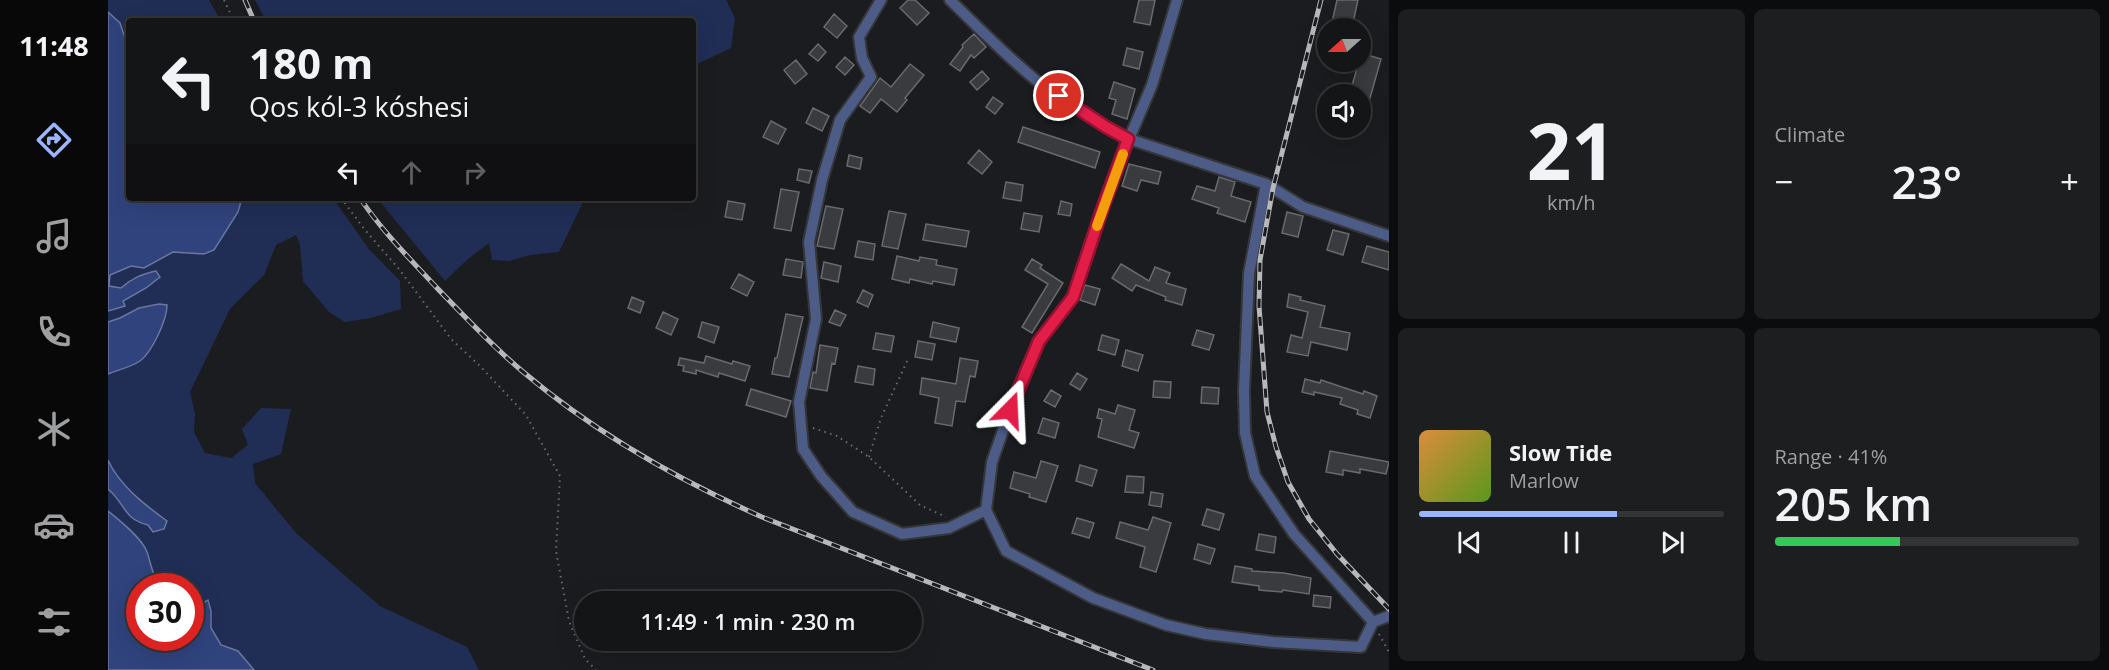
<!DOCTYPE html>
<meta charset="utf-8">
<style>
body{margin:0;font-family:"Open Sans",sans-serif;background:#1d1e20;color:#f1f3f6;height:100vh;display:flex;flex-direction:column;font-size:22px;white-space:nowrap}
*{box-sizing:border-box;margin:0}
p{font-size:20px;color:#9d9fa1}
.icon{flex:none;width:33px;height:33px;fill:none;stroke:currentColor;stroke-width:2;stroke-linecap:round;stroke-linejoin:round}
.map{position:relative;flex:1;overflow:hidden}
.details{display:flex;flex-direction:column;gap:9px;padding:9px;background:#0b0c0d;width:720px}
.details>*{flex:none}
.top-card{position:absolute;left:18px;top:18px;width:570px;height:183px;border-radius:6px;box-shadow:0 6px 24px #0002,0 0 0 2px #333436;background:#141517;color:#f1f3f6;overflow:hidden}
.needle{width:39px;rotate:249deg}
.tools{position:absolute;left:1209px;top:18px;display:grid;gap:12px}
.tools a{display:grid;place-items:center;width:54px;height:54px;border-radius:50%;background:#141517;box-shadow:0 6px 24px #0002,0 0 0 2px #333436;font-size:30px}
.speed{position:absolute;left:18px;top:573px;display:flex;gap:12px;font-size:30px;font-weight:700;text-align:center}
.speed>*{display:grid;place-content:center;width:78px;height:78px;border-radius:50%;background:#141517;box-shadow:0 6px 24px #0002,0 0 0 2px #333436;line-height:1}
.speed .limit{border:9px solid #d22;background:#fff;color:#111}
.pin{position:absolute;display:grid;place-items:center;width:51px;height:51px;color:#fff;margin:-26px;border:3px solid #fff;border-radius:50%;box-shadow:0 2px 6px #0007}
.me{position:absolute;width:66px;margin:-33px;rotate:21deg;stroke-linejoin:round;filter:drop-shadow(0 0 4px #0008)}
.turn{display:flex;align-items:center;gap:21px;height:126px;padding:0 24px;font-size:27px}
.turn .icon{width:78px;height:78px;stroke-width:2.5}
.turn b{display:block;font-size:42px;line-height:51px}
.lanes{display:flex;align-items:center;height:57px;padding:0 24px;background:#0003;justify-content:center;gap:30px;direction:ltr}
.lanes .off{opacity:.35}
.big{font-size:45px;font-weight:600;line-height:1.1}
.details .tile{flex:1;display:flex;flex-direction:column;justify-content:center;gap:9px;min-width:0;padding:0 21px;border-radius:9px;background:#1d1e20}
.details .dial{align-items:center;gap:0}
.dial b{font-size:78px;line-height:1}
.song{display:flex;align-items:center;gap:18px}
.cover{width:72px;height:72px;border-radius:9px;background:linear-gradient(135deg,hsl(30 70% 55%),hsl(90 70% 35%))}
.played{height:6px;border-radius:3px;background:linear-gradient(90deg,#9ab5fd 65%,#333436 65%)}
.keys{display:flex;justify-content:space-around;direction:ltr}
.heat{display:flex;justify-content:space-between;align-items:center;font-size:33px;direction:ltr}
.charge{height:9px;border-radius:4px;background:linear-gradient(90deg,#34c759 41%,#333436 0)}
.details .tiles{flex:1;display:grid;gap:9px;grid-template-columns:repeat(2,1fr)}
.trip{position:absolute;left:466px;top:591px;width:348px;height:60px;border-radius:30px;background:#141517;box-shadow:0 6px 24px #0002,0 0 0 2px #333436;font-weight:600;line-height:60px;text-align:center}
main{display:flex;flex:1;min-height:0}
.tabs{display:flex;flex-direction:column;width:108px;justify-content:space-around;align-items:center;background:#080809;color:#9d9fa1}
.tabs .icon{width:42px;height:42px}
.tabs .on{color:#9ab5fd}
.tabs b{font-size:27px;color:#f1f3f6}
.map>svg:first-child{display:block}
</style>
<main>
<nav class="tabs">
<b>11:48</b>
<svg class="icon on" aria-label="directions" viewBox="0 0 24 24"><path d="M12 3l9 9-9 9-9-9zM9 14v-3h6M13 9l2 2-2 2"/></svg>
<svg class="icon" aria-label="music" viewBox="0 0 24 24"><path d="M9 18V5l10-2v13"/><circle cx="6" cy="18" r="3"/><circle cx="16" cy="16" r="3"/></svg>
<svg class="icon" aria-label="phone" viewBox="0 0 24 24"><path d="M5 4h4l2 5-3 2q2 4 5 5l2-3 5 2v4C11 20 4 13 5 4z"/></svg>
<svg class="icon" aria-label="climate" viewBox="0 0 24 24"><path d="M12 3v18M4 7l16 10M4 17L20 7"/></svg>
<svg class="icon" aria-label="car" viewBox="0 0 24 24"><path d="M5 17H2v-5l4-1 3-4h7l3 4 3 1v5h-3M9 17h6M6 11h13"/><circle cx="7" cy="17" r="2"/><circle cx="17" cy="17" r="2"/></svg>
<svg class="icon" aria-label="filters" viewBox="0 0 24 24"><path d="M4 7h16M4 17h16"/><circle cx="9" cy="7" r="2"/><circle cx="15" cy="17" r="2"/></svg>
</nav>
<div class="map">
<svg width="1281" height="670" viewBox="0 0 1281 670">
<rect width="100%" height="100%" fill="#1b1c1f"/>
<path fill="#202d55" d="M0,0H101L113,21H21V50L12,23L0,12Z
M147,0H618L627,18L623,48L585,66V21H158Z
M134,198H225L260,248L292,281L293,309L263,318L237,322L221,312L195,281L192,245L188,235L168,245L156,275L122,309L82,392L87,413L86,432L97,453L123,458L140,445L134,429L153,408L183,409L173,454L145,464L147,483L188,533L272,606L359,647L371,670H146L130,651L113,646L103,628V611L100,600L83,609L82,586H53C43,572 44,567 39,552C34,538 11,520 0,511V489L29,523L40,525L59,521L44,510L7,475L0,460V374L32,361L31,308L12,318L0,322V311L17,306L15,301L38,288L51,277L23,279L13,288L1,287L2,275L23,266L36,268L65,252L96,254L130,212Z
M269,198H477L451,252L422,255L401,261L384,260L381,243L360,259L337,281Z"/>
<path fill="#30437d" stroke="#6a77a0" stroke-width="1.5" d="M0,12L12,23L21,50V198H134L130,212L106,250L96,254L65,252L36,268L23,266L2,275L1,286L13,288C24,278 34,274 48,271L52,277L38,288L15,301L17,306L0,311Z
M51,304L59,305C59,320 44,352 32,361C23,367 10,370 0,374V322L12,318L31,308Z
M0,460C11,485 37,505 59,521L56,529L45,532L40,525C16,520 17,503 0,489Z
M0,511C11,520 34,538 39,552C44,567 43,572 53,586H32V638H82L83,609L100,600L103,611V628L113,645L130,651L146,670H0Z"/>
<path fill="#3a3b3e" stroke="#696a6d" stroke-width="1.5" d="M800,0H807L821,13L809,25L792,8Z
M1031,0H1047L1042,25L1026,22Z
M1229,0H1250L1244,27L1224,22Z
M726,14L739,26L729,38L716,27Z
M866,34L878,47L866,58L863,55L852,71L842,64L855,47L854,45Z
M710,44L718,52L710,61L701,54Z
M1019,48L1035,52L1031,69L1015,65Z
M1253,53L1273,59L1262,98L1242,92L1251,62H1252Z
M737,57L746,65L737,75L728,67Z
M688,60L699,74L687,84L676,70Z
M802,64L816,75L797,98L799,100L789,112L773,99L762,113L752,106L772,78L783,87Z
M874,71L881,79L869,90L862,82Z
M1006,82L1027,89L1019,119L1004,114L1008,100L1001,98Z
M885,97L895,104L887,114L878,107Z
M705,108L721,116L714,131L698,123Z
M663,121L678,129L670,144L655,137Z
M915,127L992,152L987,168L910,142Z
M871,150L884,162L874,174L860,163Z
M741,155L754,158L752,169L739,166Z
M1021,164L1053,172L1050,184L1033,180L1029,191L1014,186Z
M691,169L704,171L701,183L689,180Z
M1111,177L1127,182L1123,196L1143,202L1137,222L1109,213L1111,208L1084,199L1089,186L1107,191Z
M898,182L915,185L913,201L895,198Z
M673,189L691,192L683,231L666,228Z
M620,201L637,204L634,220L617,217Z
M953,201L964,204L962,216L950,214Z
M718,206L735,209L726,249L709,246Z
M781,211L798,214L790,249L774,246Z
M1179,212L1195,216L1190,237L1174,233Z
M916,213L934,216L931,232L913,229Z
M818,224L861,231L858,247L815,240Z
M1225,230L1241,234L1235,255L1219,250Z
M750,241L767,244L765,260L747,257Z
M1259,246L1281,252V270L1254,262Z
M789,256L811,261L812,257L829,260L828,265L849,269L846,285L825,281L824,284L802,279L801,283L784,279Z
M678,259L695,262L693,278L675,275Z
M924,259L934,265L932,268L955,283L924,333L914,327L940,284L917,270Z
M716,262L733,266L730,282L713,278Z
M1013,264L1041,281L1047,267L1062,273L1058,283L1078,289L1074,305L1057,300L1058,297L1028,285L1024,291L1004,278Z
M631,274L646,282L639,296L623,288Z
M977,285L992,289L987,305L972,300Z
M755,290L765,295L760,307L749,302Z
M1181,294L1193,297L1192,300L1217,306L1212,327L1242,333L1239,350L1203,342L1200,356L1179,352L1183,335L1194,338L1200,312L1179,307Z
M524,297L536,302L532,313L520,308Z
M727,310L738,315L732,326L721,322Z
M555,312L570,319L563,335L548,328Z
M678,314L695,317L681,377L664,374L667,358H669Z
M594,322L611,327L606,343L590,337Z
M825,322L851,328L848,342L822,337Z
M1089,330L1106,335L1101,350L1084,345Z
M768,333L786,336L783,352L765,349Z
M994,335L1011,340L1007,355L990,350Z
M810,341L827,344L824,360L807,357Z
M712,345L730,348L727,364L724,363L719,391L702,388L705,372L708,373Z
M1018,350L1035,355L1030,371L1014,366Z
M598,356L624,364L625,361L642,366L637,381L611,373L610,377L588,370V374L575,371L576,366L570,365L572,358L596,363Z
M852,358L870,361L867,377L862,376L857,402L848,401L844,426L827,423L831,398L812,394L814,378L848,384Z
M750,366L767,369L765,385L747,382Z
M969,373L979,379L972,390L962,384Z
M1197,379L1212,383L1213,380L1255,394L1256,391L1269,396L1262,418L1249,414L1250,410L1232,404L1234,398L1206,392V395L1194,392Z
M1046,381L1063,382L1062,398L1045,397Z
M1094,387L1111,388L1110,404L1093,403Z
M643,389L683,401L678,417L638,405Z
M943,390L953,396L947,407L936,401Z
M1010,405L1027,410L1021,430L1031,433L1026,448L990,437L994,419L989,418L991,409L1007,414Z
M935,418L951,423L947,438L930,433Z
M1222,451L1281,462L1278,474L1252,469V473L1235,470V475L1218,472Z
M933,461L950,466L938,502L921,497L922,494L902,488L906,472L928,478Z
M972,465L989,470L984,486L968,481Z
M1019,476L1036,477L1035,493L1017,492Z
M1043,492L1055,494L1053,507L1041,505Z
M1099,509L1116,514L1111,530L1094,525Z
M1045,517L1063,523L1048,572L1032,567L1037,547L1008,538L1012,522L1040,530Z
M969,518L986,523L981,538L964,533Z
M1151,534L1168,537L1166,553L1148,550Z
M1090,544L1107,549L1102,564L1086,559Z
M1127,566L1144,569V571L1176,573L1203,578L1201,594L1175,590L1174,592L1151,590V586L1124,582Z
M1206,595L1223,597L1222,608L1205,606Z"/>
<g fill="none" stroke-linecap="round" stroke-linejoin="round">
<g stroke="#353638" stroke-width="14">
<path id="minor" d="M773,0L751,37L754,58L763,77L732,120L714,180L701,242L708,319L691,402L695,449L713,476L745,512L794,534L841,528L878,510
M842,0C872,29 901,59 934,85C961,105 991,123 1021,139L996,204L965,297L931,341L908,393L884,462L878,510L898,551L985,598L1058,625L1098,634L1165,642L1253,647L1265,622L1281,616
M1069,0L1044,85L1021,139L1158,184L1195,207L1281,236
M1158,184L1141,273L1136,391L1137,433L1147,476L1186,534L1265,622"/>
</g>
<path stroke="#6b6c6f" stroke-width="2" stroke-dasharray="1.5 4.5" stroke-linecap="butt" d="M116,0L126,21
M233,198L257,230L291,269L343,339L372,366L418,415L452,476L448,551L461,621L477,659L488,670
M705,428L729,436L761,457L812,505L838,517
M761,457L773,418L801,357
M1271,634L1281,652"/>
<use href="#minor" stroke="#4c5c87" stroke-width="10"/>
<g stroke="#b7b8ba" stroke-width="5">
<path id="rail" d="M137,0L146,21
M1213,0L1165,188L1152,260L1151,306L1159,412L1168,447L1180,482L1201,519L1229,554L1281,609
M252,198C273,230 303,260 329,288C356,316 384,346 414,371C486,432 568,479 654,517L1045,670"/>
</g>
<use href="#rail" stroke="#1b1c1f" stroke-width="3" stroke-dasharray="9" stroke-linecap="butt"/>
</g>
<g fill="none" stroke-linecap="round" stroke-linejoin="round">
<g stroke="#92132f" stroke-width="15">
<path id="route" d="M902,410L931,341L965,297L996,204L1020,139L998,127L951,96"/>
</g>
<use href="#route" stroke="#e11d48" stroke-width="10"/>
<path stroke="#f59e0b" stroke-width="10" d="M989,226L1015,154"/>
</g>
</svg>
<div class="tools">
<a><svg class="needle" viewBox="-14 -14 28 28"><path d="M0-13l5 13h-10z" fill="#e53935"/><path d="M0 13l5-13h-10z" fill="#9d9fa1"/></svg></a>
<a><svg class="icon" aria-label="sound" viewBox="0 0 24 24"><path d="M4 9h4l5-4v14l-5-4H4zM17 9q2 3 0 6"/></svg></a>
</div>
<div class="speed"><div class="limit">30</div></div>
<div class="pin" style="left:951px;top:96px;background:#d93025"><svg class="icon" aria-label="arrive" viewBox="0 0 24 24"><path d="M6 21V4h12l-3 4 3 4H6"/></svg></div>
<svg class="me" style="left:902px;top:410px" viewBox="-20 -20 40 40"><path d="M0-17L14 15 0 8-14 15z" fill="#e11d48" stroke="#fff" stroke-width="4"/></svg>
<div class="trip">11:49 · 1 min · 230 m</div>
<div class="top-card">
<div class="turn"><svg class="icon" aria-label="left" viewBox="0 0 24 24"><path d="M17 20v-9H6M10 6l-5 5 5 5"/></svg><div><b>180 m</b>Qos kól-3 kóshesi</div></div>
<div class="lanes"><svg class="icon" aria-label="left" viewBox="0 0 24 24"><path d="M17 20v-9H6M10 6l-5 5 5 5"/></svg><svg class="icon off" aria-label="ahead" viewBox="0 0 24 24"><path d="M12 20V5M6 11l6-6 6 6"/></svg><svg class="icon off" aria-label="right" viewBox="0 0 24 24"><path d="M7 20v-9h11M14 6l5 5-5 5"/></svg></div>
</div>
</div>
<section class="details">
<div class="tiles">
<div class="tile dial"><b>21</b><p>km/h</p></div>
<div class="tile"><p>Climate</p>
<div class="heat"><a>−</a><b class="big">23°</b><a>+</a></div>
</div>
<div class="tile">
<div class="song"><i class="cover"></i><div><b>Slow Tide</b><p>Marlow</p></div></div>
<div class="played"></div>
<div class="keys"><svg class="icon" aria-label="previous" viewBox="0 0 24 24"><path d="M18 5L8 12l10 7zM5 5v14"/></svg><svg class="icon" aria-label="pause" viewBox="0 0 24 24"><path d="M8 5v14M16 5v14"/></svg><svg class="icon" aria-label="next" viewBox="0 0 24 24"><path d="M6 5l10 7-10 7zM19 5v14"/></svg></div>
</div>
<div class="tile"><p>Range · 41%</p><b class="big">205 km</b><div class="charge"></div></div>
</div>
</section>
</main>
